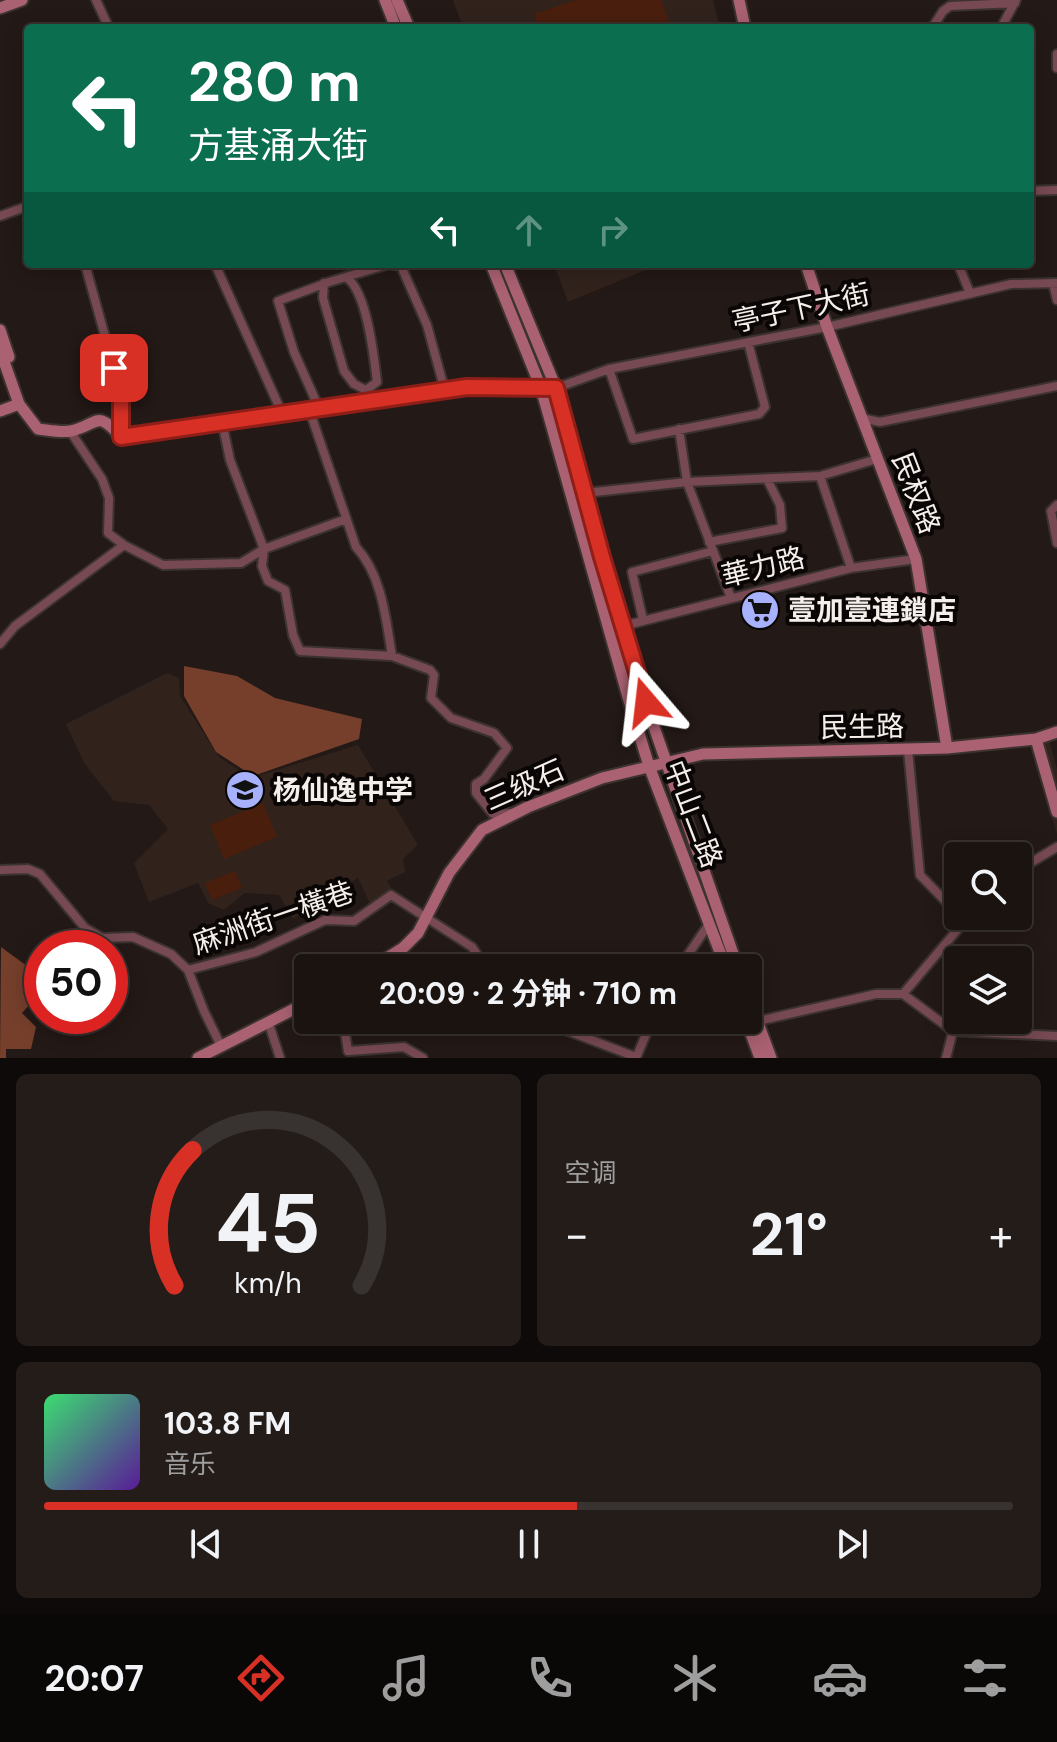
<!DOCTYPE html>
<html lang="zh">
<meta charset="utf-8">
<style>
body{margin:0;font-family:"DM Sans","Noto Sans SC",sans-serif;background:#231c19;color:#f1f3f6;height:100vh;display:flex;flex-direction:column;font-size:30px;white-space:nowrap}
*{box-sizing:border-box;margin:0}
p{font-size:26px;color:#9f9e9f}
.icon{flex:none;width:44px;height:44px;fill:none;stroke:currentColor;stroke-width:2;stroke-linecap:round;stroke-linejoin:round}
.map{position:relative;height:1058px;overflow:hidden}
.panel{display:flex;flex-direction:column;gap:16px;padding:16px;background:#0e0a09;flex:1}
.panel>*{flex:none}
.top-card{position:absolute;left:24px;top:24px;width:1010px;height:244px;border-radius:8px;box-shadow:0 4px 20px #0003,0 0 0 2px #383230;background:#0b6e4f;color:#fff;overflow:hidden}
.buttons{position:absolute;left:944px;top:842px;display:grid;gap:16px}
.buttons a{display:grid;place-items:center;width:88px;height:88px;border-radius:8px;background:#1a1310;box-shadow:0 4px 20px #0003,0 0 0 2px #383230;font-size:40px}
.speed{position:absolute;left:24px;top:930px;display:flex;gap:16px;font-size:40px;font-weight:700;text-align:center}
.speed>*{display:grid;place-content:center;width:104px;height:104px;border-radius:50%;background:#1a1310;box-shadow:0 4px 20px #0003,0 0 0 2px #383230;line-height:1}
.speed .limit{border:12px solid #d22;background:#fff;color:#111}
.pin{position:absolute;display:grid;place-items:center;width:68px;height:68px;color:#fff;margin:-34px;border-radius:16px;box-shadow:0 4px 12px #0006}
.me{position:absolute;width:88px;margin:-44px;rotate:343deg;stroke-linejoin:round;filter:drop-shadow(0 0 6px #0008)}
.turn{display:flex;align-items:center;gap:28px;height:168px;padding:0 32px;font-size:36px}
.turn .icon{width:104px;height:104px;stroke-width:2.5}
.turn b{display:block;font-size:56px;line-height:68px}
.lanes{display:flex;align-items:center;height:76px;padding:0 32px;background:#0003;justify-content:center;gap:40px;direction:ltr}
.lanes .off{opacity:.35}
.big{font-size:60px;font-weight:700;line-height:1.1}
.panel .card{flex:1;display:flex;flex-direction:column;justify-content:center;gap:12px;min-width:0;padding:0 28px;border-radius:12px;background:#231c19}
.panel .dial{align-items:center;gap:0}
.dial svg{height:208px;overflow:visible;fill:none;stroke:#383230;stroke-width:7;stroke-linecap:round;text-anchor:middle}
.dial text{fill:#f1f3f6;stroke:none}
.song{display:flex;align-items:center;gap:24px}
.cover{width:96px;height:96px;border-radius:12px;background:linear-gradient(135deg,hsl(140 70% 55%),hsl(270 70% 35%))}
.played{height:8px;border-radius:4px;background:linear-gradient(90deg,#d93025 55%,#383230 55%)}
.keys{display:flex;justify-content:space-around;direction:ltr}
.heat{display:flex;justify-content:space-between;align-items:center;font-size:44px;direction:ltr}
.panel .tiles{flex:1;display:grid;gap:16px;grid-template-columns:1fr 1fr}
.card:last-child{grid-column:span 2}
.trip{position:absolute;left:294px;top:954px;width:468px;height:80px;border-radius:8px;background:#1a1310;box-shadow:0 4px 20px #0003,0 0 0 2px #383230;font-weight:700;line-height:80px;text-align:center}
.tabs{display:flex;height:128px;justify-content:space-around;align-items:center;background:#0a0806;color:#9f9e9f}
.tabs .icon{width:56px;height:56px}
.tabs .current{color:#d93025}
.tabs b{font-size:36px;color:#f1f3f6}
.map>svg:first-child{display:block}
</style>
<div class="map">
<svg width="1057" height="1058" viewBox="0 0 1057 1058">
<rect width="100%" height="100%" fill="#231916"/>
<path fill="#31221c" d="M453,0H713L720,28H463Z
M554,264H660L568,302Z
M167,673L179,678L180,696L219,757L251,778L358,745L418,845L403,859L405,872L387,881L392,889L370,904L358,878L293,919L279,895L245,893L224,910L208,903L198,883L149,902L134,863L168,829L149,805L114,801L84,763L66,724Z
M1049,740L1057,769V834L1030,746Z"/>
<path fill="#491e0d" d="M576,0H661L671,28H539L534,14Z
M263,803L277,837L224,859L210,825Z
M235,871L242,888L212,900L205,883Z"/>
<path fill="#753f2b" d="M184,666L237,676L275,698L362,719L359,739L253,776L216,752L184,696Z
M1,947L42,977V991L22,1013L36,1027L31,1049H6V1058H0Z"/>
<g fill="none" stroke-linecap="round" stroke-linejoin="round">
<g stroke="#3c3330" stroke-width="12">
<path id="street" d="M96,0L109,28
M932,28L943,11L950,6L1015,3
M1001,28L1016,0
M1057,54V68
M1030,191L1057,190
M0,216L28,206
M85,264L121,394V437
M215,264L282,413
M958,264L970,293
M324,283L323,298L344,371L354,384L366,390L377,382C374,357 367,292 347,278
M1053,283L1057,300
M609,369L633,439L759,414L765,407L748,342
M556,388L609,369L827,327L1011,284L1057,283
M319,408L294,352L278,301L329,282L389,264L401,266L427,325L445,391
M309,409L356,547C382,575 386,619 392,656
M861,418L880,422L1057,386
M222,422L230,460L264,549L262,566L268,581L285,590L293,635L300,651L392,656L430,670L434,675L431,698L451,718L494,733L507,748L484,779L476,784V793L493,814L510,813
M679,429L687,482L731,598
M70,431L102,479L109,498L108,533L124,545L163,565L241,563L264,549L346,519
M820,476L851,568
M585,493L687,482L820,476L877,459
M1057,505L1051,511L1057,543
M709,542L782,528L780,505L767,479
M643,620L632,572L713,551
M623,626L851,568L916,559
M0,644L15,626L124,545
M908,750L920,875L958,914
M0,870L28,869L40,874L85,928L102,938L133,937L171,954L188,970L204,1011L221,1046
M1018,872L1025,866L1057,847
M679,968L709,924
M188,970L256,952L325,920L354,921L391,895L472,947L486,968
M903,994L969,916
M343,1020L348,1051L404,1047L423,1058
M539,1020L636,1057
M268,1021L280,1058
M758,1021L876,994H903L953,1031L1057,1036
M636,1058L652,1020
M946,1058L953,1031"/>
</g>
<g stroke="#3c3330" stroke-width="15">
<path id="secondary" d="M385,0L396,28
M397,0L409,28
M739,0L745,28
M0,8L22,0
M491,264L541,388L630,704L649,766L726,968
M505,264L556,388L602,557L654,727L738,968
M806,264L827,327L916,559L947,748
M0,330L9,357
M0,350L19,404L38,429C48,430 61,433 71,431C99,425 95,408 121,437L467,387L547,388
M0,411L19,404
M1036,739L1057,812
M371,968L403,948L418,933L449,873L482,830L528,807L602,778L703,754L947,748L1036,739L1057,732
M748,996L771,1058
M746,1020L760,1058
M198,1058L308,1002"/>
</g>
<use href="#street" stroke="#774952" stroke-width="8"/>
<use href="#secondary" stroke="#aa6171" stroke-width="11"/>
</g>
<g fill="none" stroke-linecap="round" stroke-linejoin="round">
<g stroke="#8d1f18" stroke-width="20">
<path id="route" d="M114,368L121,394V437L467,387L556,388L602,557L646,702"/>
</g>
<use href="#route" stroke="#d93025" stroke-width="14"/>
</g>
<defs>
<g id="supermarket-disc" transform="scale(2)"><circle r="9.5" fill="#a7b1fc" stroke="#090605"/><path d="M-6-5.5h2.5l.6 2H6L4.5 2H-2.5L-4.4-4H-6ZM-1.5 3.2a1.3 1.3 0 1 0 .1 0ZM3 3.2a1.3 1.3 0 1 0 .1 0Z" fill="#111"/></g>
<g id="school-disc" transform="scale(2)"><circle r="9.5" fill="#a7b1fc" stroke="#090605"/><path d="M0-5L7-2L0 1L-7-2ZM-4 1L0 2.5L4 1V4Q0 6-4 4Z" fill="#111"/></g>
</defs>
<g fill-rule="evenodd">
<use href="#supermarket-disc" x="760" y="610"/>
<use href="#school-disc" x="245" y="790"/>
</g>
<g text-anchor="middle" dominant-baseline="central" stroke-width="8" stroke-linejoin="round" paint-order="stroke">
<g font-size="28" fill="#f5eeeb" stroke="#090605">
<text transform="translate(801 308) rotate(-12)">亭子下大街</text>
<text transform="translate(916 493) rotate(69)">民权路</text>
<text transform="translate(763 567) rotate(-14)">華力路</text>
<text transform="translate(862 727) rotate(-1)">民生路</text>
<text transform="translate(524 785) rotate(-24)">三级石</text>
<text transform="translate(693 814) rotate(69)">中山二路</text>
<text transform="translate(273 918) rotate(-19)">麻洲街一橫巷</text>
</g>
<g font-size="28" font-weight="bold" fill="#f5eeeb" stroke="#090605" text-anchor="start">
<text x="788" y="610">壹加壹連鎖店</text>
<text x="273" y="790">杨仙逸中学</text>
</g>
</g>
</svg>
<div class="buttons">
<a><svg class="icon" aria-label="search" viewBox="0 0 24 24"><circle cx="10" cy="10" r="6"/><path d="M15 15l6 6"/></svg></a>
<a><svg class="icon" aria-label="layers" viewBox="0 0 24 24"><path d="M12 4l9 5-9 5-9-5zM3 14l9 5 9-5"/></svg></a>
</div>
<div class="speed"><div class="limit">50</div></div>
<div class="pin" style="left:114px;top:368px;background:#d93025"><svg class="icon" aria-label="arrive" viewBox="0 0 24 24"><path d="M6 21V4h12l-3 4 3 4H6"/></svg></div>
<svg class="me" style="left:646px;top:702px" viewBox="-20 -20 40 40"><path d="M0-17L14 15 0 8-14 15z" fill="#d93025" stroke="#fff" stroke-width="4"/></svg>
<div class="trip">20:09 · 2 分钟 · 710 m</div>
<div class="top-card">
<div class="turn"><svg class="icon" aria-label="left" viewBox="0 0 24 24"><path d="M17 20v-9H6M10 6l-5 5 5 5"/></svg><div><b>280 m</b>方基涌大街</div></div>
<div class="lanes"><svg class="icon" aria-label="left" viewBox="0 0 24 24"><path d="M17 20v-9H6M10 6l-5 5 5 5"/></svg><svg class="icon off" aria-label="ahead" viewBox="0 0 24 24"><path d="M12 20V5M6 11l6-6 6 6"/></svg><svg class="icon off" aria-label="right" viewBox="0 0 24 24"><path d="M7 20v-9h11M14 6l5 5-5 5"/></svg></div>
</div>
</div>
<section class="panel">
<div class="tiles">
<div class="card dial"><svg viewBox="0 0 100 80">
<path d="M14 69A42 42 0 1 1 86 69"/>
<path d="M14 69A42 42 0 0 1 21 17" stroke="#d93025"/>
<text x="50" y="56" font-size="32" font-weight="700">45</text>
<text x="50" y="72" font-size="11">km/h</text>
</svg></div>
<div class="card"><p>空调</p>
<div class="heat"><a>−</a><b class="big">21°</b><a>+</a></div>
</div>
<div class="card">
<div class="song"><i class="cover"></i><div><b>103.8 FM</b><p>音乐</p></div></div>
<div class="played"></div>
<div class="keys"><svg class="icon" aria-label="previous" viewBox="0 0 24 24"><path d="M18 5L8 12l10 7zM5 5v14"/></svg><svg class="icon" aria-label="pause" viewBox="0 0 24 24"><path d="M8 5v14M16 5v14"/></svg><svg class="icon" aria-label="next" viewBox="0 0 24 24"><path d="M6 5l10 7-10 7zM19 5v14"/></svg></div>
</div>
</div>
</section>
<nav class="tabs">
<b>20:07</b>
<svg class="icon current" aria-label="directions" viewBox="0 0 24 24"><path d="M12 3l9 9-9 9-9-9zM9 14v-3h6M13 9l2 2-2 2"/></svg>
<svg class="icon" aria-label="music" viewBox="0 0 24 24"><path d="M9 18V5l10-2v13"/><circle cx="6" cy="18" r="3"/><circle cx="16" cy="16" r="3"/></svg>
<svg class="icon" aria-label="phone" viewBox="0 0 24 24"><path d="M5 4h4l2 5-3 2q2 4 5 5l2-3 5 2v4C11 20 4 13 5 4z"/></svg>
<svg class="icon" aria-label="climate" viewBox="0 0 24 24"><path d="M12 3v18M4 7l16 10M4 17L20 7"/></svg>
<svg class="icon" aria-label="car" viewBox="0 0 24 24"><path d="M5 17H2v-5l4-1 3-4h7l3 4 3 1v5h-3M9 17h6M6 11h13"/><circle cx="7" cy="17" r="2"/><circle cx="17" cy="17" r="2"/></svg>
<svg class="icon" aria-label="filters" viewBox="0 0 24 24"><path d="M4 7h16M4 17h16"/><circle cx="9" cy="7" r="2"/><circle cx="15" cy="17" r="2"/></svg>
</nav>
